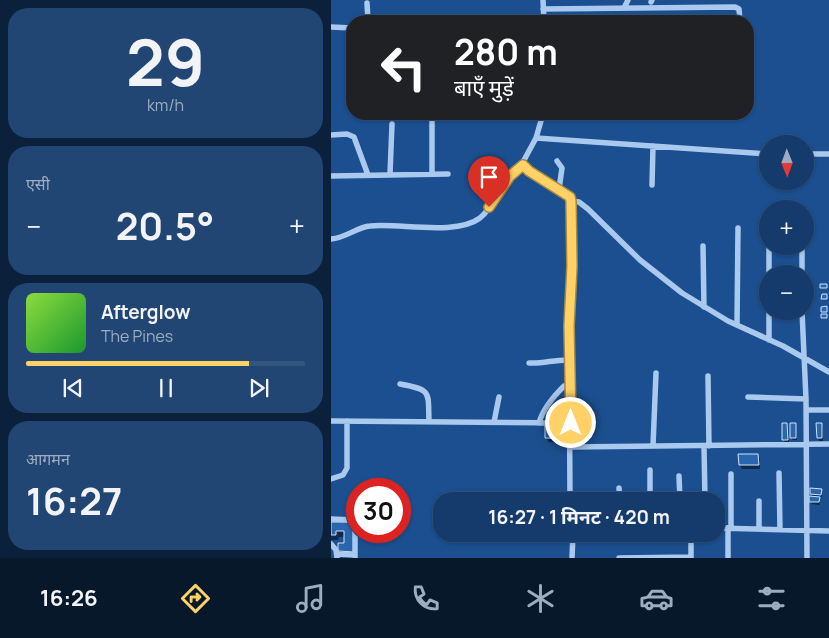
<!DOCTYPE html>
<html lang="hi">
<meta charset="utf-8">
<style>
body{margin:0;font-family:Manrope,"Noto Sans Devanagari",sans-serif;background:#214673;color:#f1f3f6;height:100vh;display:flex;flex-direction:column;font-size:19px;white-space:nowrap}
*{box-sizing:border-box;margin:0}
p{font-size:16px;color:#9dadc1}
.icon{flex:none;width:28px;height:28px;fill:none;stroke:currentColor;stroke-width:2;stroke-linecap:round;stroke-linejoin:round}
.map{position:relative;flex:1;overflow:hidden}
.sheet{display:flex;flex-direction:column;gap:8px;padding:8px;background:#0b203b;width:331px}
.sheet>*{flex:none}
.banner{position:absolute;left:15px;top:15px;width:408px;height:105px;border-radius:20px;box-shadow:0 1px 4px #0004,0 0 0 1px #33557e;background:#202124;color:#fff;overflow:hidden}
.needle{width:32px;rotate:179deg}
.buttons{position:absolute;left:428px;top:135px;display:grid;gap:10px}
.buttons a{display:grid;place-items:center;width:55px;height:55px;border-radius:50%;background:#143b6b;box-shadow:0 1px 4px #0004,0 0 0 1px #33557e;font-size:25px}
.speed{position:absolute;left:15px;top:478px;display:flex;gap:10px;font-size:25px;font-weight:700;text-align:center}
.speed>*{display:grid;place-content:center;width:65px;height:65px;border-radius:50%;background:#143b6b;box-shadow:0 1px 4px #0004,0 0 0 1px #33557e;line-height:1}
.speed .limit{border:8px solid #d22;background:#fff;color:#111}
.pin{position:absolute;display:grid;place-items:center;width:42px;height:42px;color:#fff;margin:-51px -21px;border-radius:50% 50% 50% 0;rotate:-45deg;box-shadow:0 0 5px #0007}
.pin .icon{rotate:45deg}
.me{position:absolute;width:55px;margin:-28px;rotate:0deg;stroke-linejoin:round;filter:drop-shadow(0 0 4px #0008)}
.turn{display:flex;align-items:center;gap:18px;height:105px;padding:0 25px;font-size:22px}
.turn .icon{width:65px;height:65px;stroke-width:2.5}
.turn b{display:block;font-size:35px;line-height:42px}
.big{font-size:38px;font-weight:700;line-height:1.1}
.sheet .card{flex:1;display:flex;flex-direction:column;justify-content:center;gap:8px;min-width:0;padding:0 18px;border-radius:20px;background:#214673}
.sheet .dial{align-items:center;gap:0}
.dial b{font-size:65px;line-height:1}
.song{display:flex;align-items:center;gap:15px}
.cover{width:60px;height:60px;border-radius:8px;background:linear-gradient(135deg,hsl(90 70% 55%),hsl(130 70% 35%))}
.played{height:5px;border-radius:2px;background:linear-gradient(90deg,#ffd166 80%,#33557e 80%)}
.keys{display:flex;justify-content:space-around;direction:ltr}
.heat{display:flex;justify-content:space-between;align-items:center;font-size:28px;direction:ltr}
.trip{position:absolute;left:102px;top:492px;width:292px;height:50px;border-radius:20px;background:#143b6b;box-shadow:0 1px 4px #0004,0 0 0 1px #33557e;font-weight:700;line-height:50px;text-align:center}
.menu{display:flex;height:80px;justify-content:space-around;align-items:center;background:#08182b;color:#9dadc1}
.menu .icon{width:35px;height:35px}
.menu .on{color:#ffd166}
.menu b{font-size:22px;color:#f1f3f6}
main{display:flex;flex:1;min-height:0}
.map>svg:first-child{display:block}
</style>
<main>
<section class="sheet">
<div class="card dial"><b>29</b><p>km/h</p></div>
<div class="card"><p>एसी</p>
<div class="heat"><a>−</a><b class="big">20.5°</b><a>+</a></div>
</div>
<div class="card">
<div class="song"><i class="cover"></i><div><b>Afterglow</b><p>The Pines</p></div></div>
<div class="played"></div>
<div class="keys"><svg class="icon" aria-label="previous" viewBox="0 0 24 24"><path d="M18 5L8 12l10 7zM5 5v14"/></svg><svg class="icon" aria-label="pause" viewBox="0 0 24 24"><path d="M8 5v14M16 5v14"/></svg><svg class="icon" aria-label="next" viewBox="0 0 24 24"><path d="M6 5l10 7-10 7zM19 5v14"/></svg></div>
</div>
<div class="card"><p>आगमन</p><b class="big">16:27</b></div>
</section>
<div class="map">
<svg width="498" height="558" viewBox="0 0 498 558">
<rect width="100%" height="100%" fill="#1b4f8f"/>
<path fill="#0007" d="M452,424H456L457,427L458,442L454,443L453,440Z
M464,424L466,440H462L460,438Z
M487,424H490L492,427V441H488L487,438Z
M236,427L238,443L218,442L215,438Z
M427,455L429,459V469H411L409,465Z
M490,490L491,497L487,496L489,505L481,504L479,502L482,498L480,493Z
M0,523H22L25,557H12L8,551L14,544V537H8L7,540H0Z"/>
<path fill="#2a66ad" stroke="#cfe3fa" d="M489,284H496V288H489Z
M491,294H496V299H490Z
M496,306V312H490V307Z
M490,314H496V318H490Z
M451,423H456L457,440H451Z
M459,423H465V438H459Z
M485,423H491V438H486Z
M214,425L237,426L236,439L214,438Z
M407,454H427L428,465H408Z
M479,488L491,489L490,495L479,494Z
M478,496L489,497L488,502H478Z
M0,522H23V552L7,551V543H13V531H5V535H0Z"/>
<g fill="none" stroke-linecap="round" stroke-linejoin="round">
<path stroke="#a9c9ee" stroke-width="5.5" d="M212,0L213,21
M320,2L321,0
M36,3L37,21
M293,8L297,0
M212,9L404,7L408,9L409,21
M0,27L21,28
M212,114L205,138L192,162L193,167L198,171L237,194L241,201V266L238,326L239,501
M0,135L16,134L23,137L37,175
M205,138L436,154
M474,154H498
M226,161L231,168L228,189
M59,174L61,124
M101,174V122
M0,176L117,174
M321,185L322,146
M241,201L248,202L257,209L309,260L351,293L397,321L452,346L498,372
M0,239C15,238 26,227 39,226C69,223 125,236 149,218C167,203 172,177 192,165
M372,246L373,307
M471,246V274
M438,274V246
M471,311L475,399L476,558
M406,325L407,228
M438,340V311
M198,363C212,364 225,359 239,360
M377,376L378,446
M69,384C101,390 97,391 98,422
M417,397L475,399
M475,410H498
M0,421L240,423
M163,422L168,397
M208,423C212,408 223,396 233,386L240,385
M322,446L325,373
M373,446L374,501
M240,447L498,444
M448,473L449,529
M400,474V528
M348,476L349,501
M0,479L12,475L16,468V421
M288,488L289,501
M319,501V470
M0,519L23,520L24,524V558
M386,528L498,531
M397,528V558
M428,529V501
M360,534V558
M0,544L5,550L6,558
M6,554L24,555
M241,558L242,534
M288,558L360,557"/>
</g>
<g fill="none" stroke-linecap="round" stroke-linejoin="round">
<g stroke="#a68842" stroke-width="12">
<path id="route" d="M158,207L179,176L192,165L198,171L239,197L240,201L241,266L238,326L240,423"/>
</g>
<use href="#route" stroke="#ffd166" stroke-width="9"/>
</g>
</svg>
<div class="buttons">
<a><svg class="needle" viewBox="-14 -14 28 28"><path d="M0-13l5 13h-10z" fill="#e53935"/><path d="M0 13l5-13h-10z" fill="#9dadc1"/></svg></a>
<a>+</a>
<a>−</a>
</div>
<div class="speed"><div class="limit">30</div></div>
<div class="pin" style="left:158px;top:207px;background:#d93025"><svg class="icon" aria-label="arrive" viewBox="0 0 24 24"><path d="M6 21V4h12l-3 4 3 4H6"/></svg></div>
<svg class="me" style="left:240px;top:423px" viewBox="-20 -20 40 40"><circle r="17" fill="#ffd166" stroke="#fff" stroke-width="3"/><path d="M0-11L8 9 0 5-8 9z" fill="#fff"/></svg>
<div class="trip">16:27 · 1 मिनट · 420 m</div>
<div class="banner">
<div class="turn"><svg class="icon" aria-label="left" viewBox="0 0 24 24"><path d="M17 20v-9H6M10 6l-5 5 5 5"/></svg><div><b>280 m</b>बाएँ मुड़ें</div></div>
</div>
</div>
</main>
<nav class="menu">
<b>16:26</b>
<svg class="icon on" aria-label="directions" viewBox="0 0 24 24"><path d="M12 3l9 9-9 9-9-9zM9 14v-3h6M13 9l2 2-2 2"/></svg>
<svg class="icon" aria-label="music" viewBox="0 0 24 24"><path d="M9 18V5l10-2v13"/><circle cx="6" cy="18" r="3"/><circle cx="16" cy="16" r="3"/></svg>
<svg class="icon" aria-label="phone" viewBox="0 0 24 24"><path d="M5 4h4l2 5-3 2q2 4 5 5l2-3 5 2v4C11 20 4 13 5 4z"/></svg>
<svg class="icon" aria-label="climate" viewBox="0 0 24 24"><path d="M12 3v18M4 7l16 10M4 17L20 7"/></svg>
<svg class="icon" aria-label="car" viewBox="0 0 24 24"><path d="M5 17H2v-5l4-1 3-4h7l3 4 3 1v5h-3M9 17h6M6 11h13"/><circle cx="7" cy="17" r="2"/><circle cx="17" cy="17" r="2"/></svg>
<svg class="icon" aria-label="filters" viewBox="0 0 24 24"><path d="M4 7h16M4 17h16"/><circle cx="9" cy="7" r="2"/><circle cx="15" cy="17" r="2"/></svg>
</nav>
